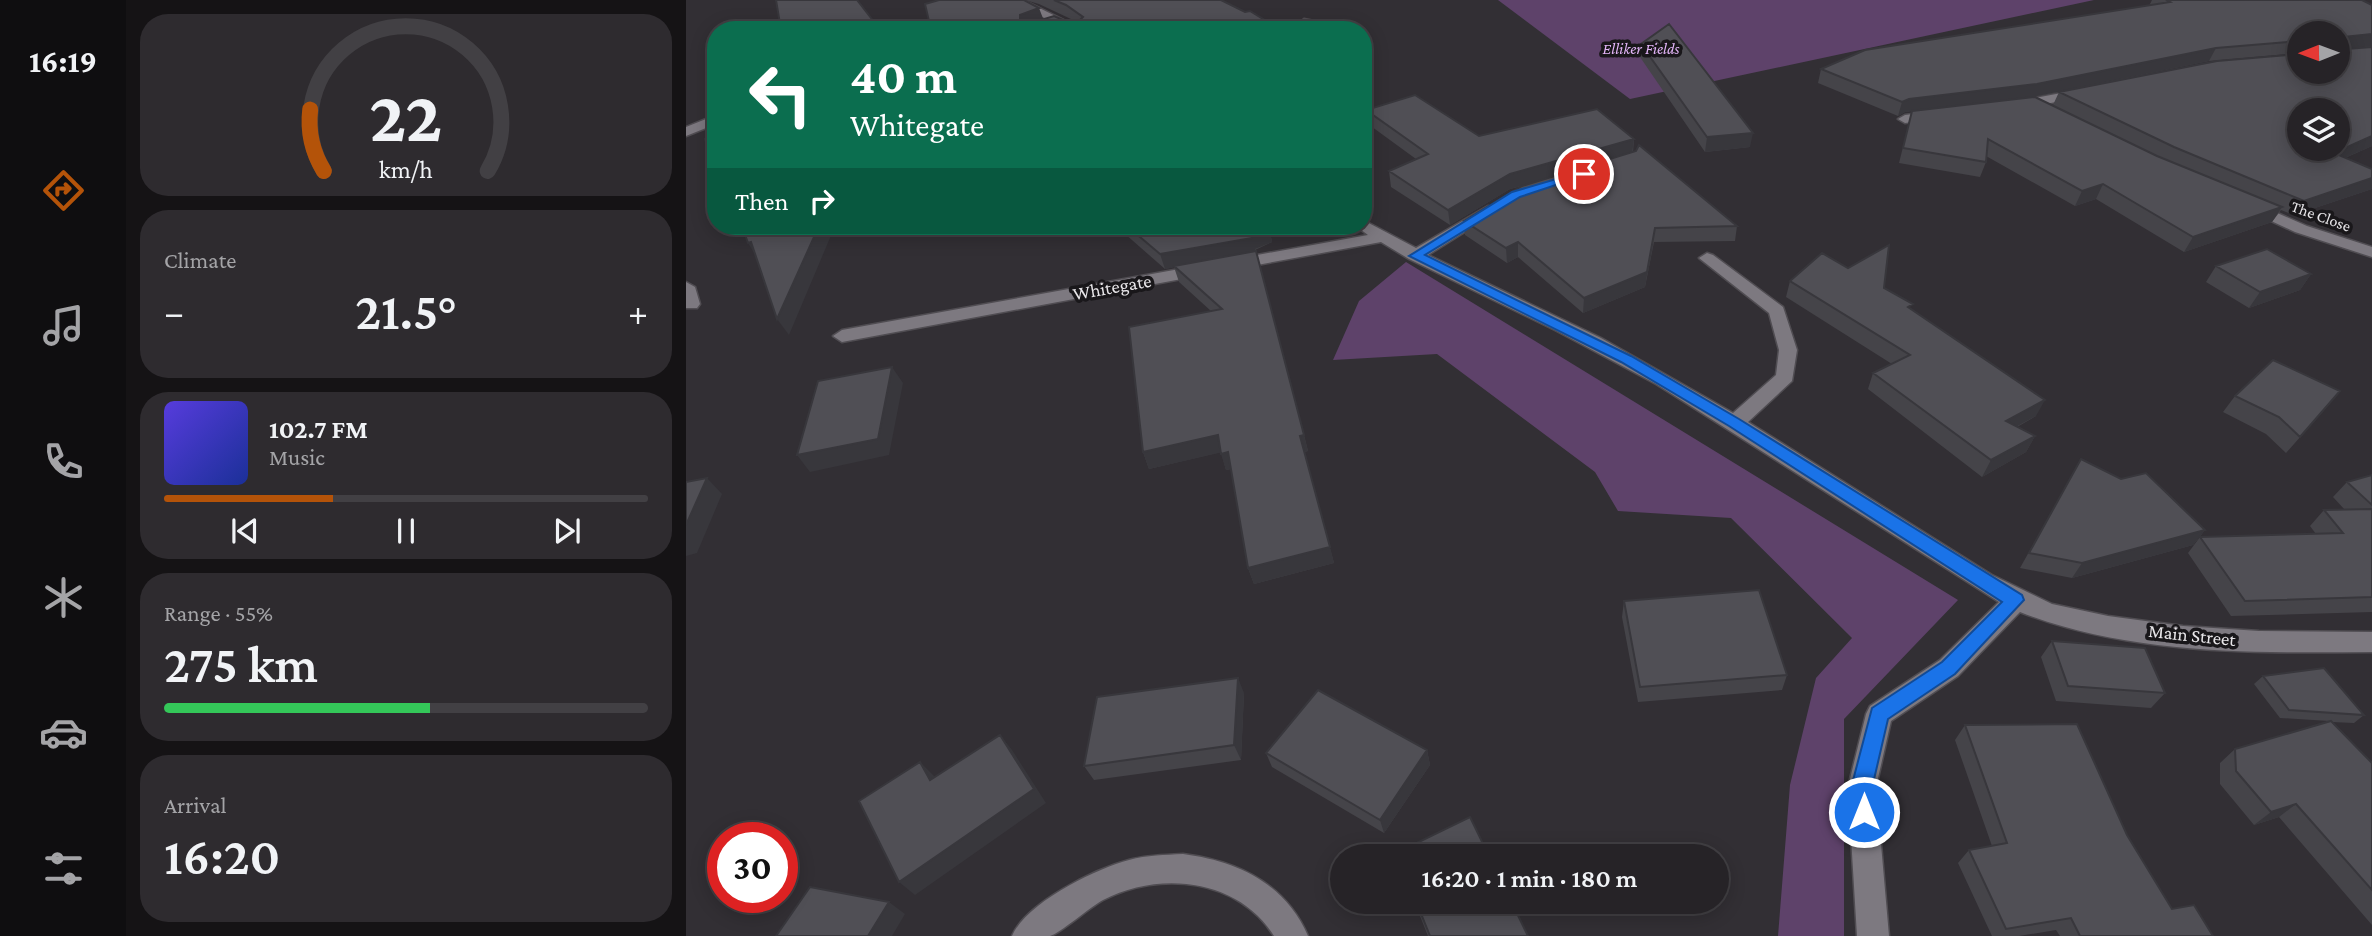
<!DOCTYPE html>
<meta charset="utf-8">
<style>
body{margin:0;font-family:"Crimson Pro",serif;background:#2e2b2f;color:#f1f3f6;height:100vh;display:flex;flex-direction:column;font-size:26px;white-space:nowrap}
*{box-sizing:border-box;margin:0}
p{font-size:23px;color:#a4a4a7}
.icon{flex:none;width:38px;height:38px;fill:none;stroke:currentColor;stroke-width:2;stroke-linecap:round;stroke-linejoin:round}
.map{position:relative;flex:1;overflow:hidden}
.drawer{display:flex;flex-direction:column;gap:14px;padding:14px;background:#151315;width:560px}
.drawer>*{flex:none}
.banner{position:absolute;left:21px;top:21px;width:665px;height:214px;border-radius:28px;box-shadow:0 4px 18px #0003,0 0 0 2px #424044;background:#0b6e4f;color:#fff;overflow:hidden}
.needle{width:46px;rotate:269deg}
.buttons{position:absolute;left:1601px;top:21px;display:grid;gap:14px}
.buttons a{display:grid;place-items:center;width:63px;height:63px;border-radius:50%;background:#262327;box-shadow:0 4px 18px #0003,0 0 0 2px #424044;font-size:35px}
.speed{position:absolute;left:21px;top:822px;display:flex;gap:14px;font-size:35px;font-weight:700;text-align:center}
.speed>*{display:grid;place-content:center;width:91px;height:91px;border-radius:50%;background:#262327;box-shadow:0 4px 18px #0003,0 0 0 2px #424044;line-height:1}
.speed .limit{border:10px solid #d22;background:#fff;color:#111}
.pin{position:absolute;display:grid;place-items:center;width:60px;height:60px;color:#fff;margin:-30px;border:4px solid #fff;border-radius:50%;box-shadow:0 2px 7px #0007}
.me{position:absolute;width:77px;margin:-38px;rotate:0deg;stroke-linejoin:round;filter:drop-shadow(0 0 5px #0008)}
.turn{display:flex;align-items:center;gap:24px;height:147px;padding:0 28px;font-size:32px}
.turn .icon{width:91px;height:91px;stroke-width:2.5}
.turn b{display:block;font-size:49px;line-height:60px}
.then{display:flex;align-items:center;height:66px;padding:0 28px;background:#0003;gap:14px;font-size:26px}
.big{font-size:52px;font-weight:600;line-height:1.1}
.drawer .tile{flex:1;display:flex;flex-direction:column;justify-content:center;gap:10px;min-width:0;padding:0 24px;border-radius:28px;background:#2e2b2f}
.drawer .dial{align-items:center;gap:0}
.dial svg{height:182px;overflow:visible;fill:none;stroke:#424044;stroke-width:7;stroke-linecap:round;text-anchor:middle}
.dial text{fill:#f1f3f6;stroke:none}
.song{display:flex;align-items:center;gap:21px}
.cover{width:84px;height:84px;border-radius:10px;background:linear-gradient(135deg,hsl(250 70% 55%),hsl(230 70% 35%))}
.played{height:7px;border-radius:4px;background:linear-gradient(90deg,#b45309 35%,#424044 35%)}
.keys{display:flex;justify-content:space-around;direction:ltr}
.heat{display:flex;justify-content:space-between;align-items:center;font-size:38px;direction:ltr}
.charge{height:10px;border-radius:5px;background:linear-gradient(90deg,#34c759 55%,#424044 0)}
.trip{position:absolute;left:644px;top:844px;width:399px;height:70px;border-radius:35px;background:#262327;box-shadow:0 4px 18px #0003,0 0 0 2px #424044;font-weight:600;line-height:70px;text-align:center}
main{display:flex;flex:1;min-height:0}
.dock{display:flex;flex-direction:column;width:126px;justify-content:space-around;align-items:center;background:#0f0e10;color:#a4a4a7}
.dock .icon{width:49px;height:49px}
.dock .active{color:#b45309}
.dock b{font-size:32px;color:#f1f3f6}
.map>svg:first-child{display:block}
</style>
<main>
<nav class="dock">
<b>16:19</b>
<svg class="icon active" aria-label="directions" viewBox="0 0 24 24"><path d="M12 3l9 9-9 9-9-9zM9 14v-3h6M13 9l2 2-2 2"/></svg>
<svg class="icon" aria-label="music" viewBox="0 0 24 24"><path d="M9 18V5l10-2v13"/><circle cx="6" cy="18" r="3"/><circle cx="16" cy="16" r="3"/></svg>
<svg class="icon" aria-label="phone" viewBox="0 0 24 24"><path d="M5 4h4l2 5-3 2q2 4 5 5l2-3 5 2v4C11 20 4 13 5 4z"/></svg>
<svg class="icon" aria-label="climate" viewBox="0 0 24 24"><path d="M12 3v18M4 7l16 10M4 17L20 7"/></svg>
<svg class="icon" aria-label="car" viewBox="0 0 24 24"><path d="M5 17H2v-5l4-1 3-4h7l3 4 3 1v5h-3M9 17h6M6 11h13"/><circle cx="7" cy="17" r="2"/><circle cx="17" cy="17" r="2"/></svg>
<svg class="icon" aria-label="filters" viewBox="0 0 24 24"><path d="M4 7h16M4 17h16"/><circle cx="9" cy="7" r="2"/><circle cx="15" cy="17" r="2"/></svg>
</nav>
<section class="drawer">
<div class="tile dial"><svg viewBox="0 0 100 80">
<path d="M14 69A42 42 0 1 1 86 69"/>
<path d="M14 69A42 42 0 0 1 8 42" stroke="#b45309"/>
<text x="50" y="56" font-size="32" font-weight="700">22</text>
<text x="50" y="72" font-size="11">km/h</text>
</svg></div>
<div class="tile"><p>Climate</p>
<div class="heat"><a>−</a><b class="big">21.5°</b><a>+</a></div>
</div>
<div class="tile">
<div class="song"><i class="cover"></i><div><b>102.7 FM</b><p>Music</p></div></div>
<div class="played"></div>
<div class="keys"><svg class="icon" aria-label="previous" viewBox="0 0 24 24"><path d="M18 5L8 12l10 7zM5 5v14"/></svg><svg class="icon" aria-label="pause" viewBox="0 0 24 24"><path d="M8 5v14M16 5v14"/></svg><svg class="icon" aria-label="next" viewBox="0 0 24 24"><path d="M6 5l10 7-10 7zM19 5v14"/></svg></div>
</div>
<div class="tile"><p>Range · 55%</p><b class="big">275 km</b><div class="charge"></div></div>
<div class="tile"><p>Arrival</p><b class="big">16:20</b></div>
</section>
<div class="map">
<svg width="1686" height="936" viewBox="0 0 1686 936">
<rect width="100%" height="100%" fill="#322f34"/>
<path fill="#5e426a" d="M812,0H1408L944,99Z
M720,262L1272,600L1158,719V936H1092L1104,785L1130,678L1166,638L1045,518L932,511L909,472L751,354L647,360L673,301Z"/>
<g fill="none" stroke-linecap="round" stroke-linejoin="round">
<g stroke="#504d52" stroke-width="3">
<path id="minor" d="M323,0H337L398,30H382Z
M618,19L628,21L622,30H610Z
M1397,89L1402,90V96L1333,109L1326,105L1333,101Z
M1252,111L1257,112V118L1219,123L1212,119L1219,115Z
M30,115V124L0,136V127Z
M1564,201L1621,226L1686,247V257L1609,232L1559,209L1556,206L1559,203Z
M802,206L807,208L810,211L807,214L742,255L915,338L1047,413L1090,375L1093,350L1083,313L1013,258L1021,253L1027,255L1097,307L1111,350L1106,381L1062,422L1306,575L1366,604L1422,616L1497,626L1573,631L1686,632V652C1569,653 1444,655 1334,612L1272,676L1205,721L1190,787L1203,936H1171L1162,787L1180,714L1184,706L1254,660L1313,602L970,384L869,330L723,259L695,242L156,342L147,336L156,330L682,235L670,226H677V220L730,248Z
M0,282L9,287L14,304L11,308H0Z
M497,854C551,861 599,883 622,936H588C553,879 474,870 417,900C404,907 373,934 364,936C353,936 338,936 326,936C340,903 409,869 443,860C461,855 479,855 497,854Z"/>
</g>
<use href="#minor" fill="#7d7980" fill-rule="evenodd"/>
</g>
<path fill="#454449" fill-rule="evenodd" d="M339,0H535L595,30L357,20H387L353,4Z
M1466,0H1676L1686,5V47L1660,49L1686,47V146L1659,158L1686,169V189L1608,215L1595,210L1586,222L1498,252L1410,199L1389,206L1300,156V162L1294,177L1213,163L1226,111L1219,112L1212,116L1132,83L1135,69L1463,6ZM1614,33H1652L1614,72L1373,92L1367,105L1349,97L1523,61L1614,53Z
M955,44L1064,147L1019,152L954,57Z
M680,110L793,136L948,139L947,152L1051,226L1049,241L968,242L959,287L897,313L832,257L821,263L779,235L778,221L836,186L824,189L764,225L705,187L703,171L730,159L682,124Z
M430,226H581L583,227L586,242L569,250L618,435L622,451L618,452L648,563L568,584L562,568L545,469L540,470L535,452L463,469L457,452L525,311L493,282L488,267L479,269Z
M1530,266L1625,274L1614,290L1563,308L1520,282Z
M1104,281L1198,288L1225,310L1350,416L1331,427L1349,436L1340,452L1296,477L1182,389L1187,373L1206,364L1100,297Z
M1549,396L1640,408L1600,453L1580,434L1537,412Z
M1395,459L1435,479L1519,530L1507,545L1386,578L1334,568Z
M1686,475V612L1545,616L1502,553L1514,537L1630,534L1624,526L1638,510H1659L1647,497L1661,482Z
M938,601L1101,675L1096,690L952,702L936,617Z
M1366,641L1479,693L1465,708L1370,701L1355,657Z
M1577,676L1678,715L1668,723L1646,722L1686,762V925L1593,817L1568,825L1534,784V763L1549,749L1643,721L1594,718L1568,684Z
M558,693L555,760L408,780L398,766Z
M1279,725L1441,835L1486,909L1527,936H1374L1370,930L1333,936H1306L1272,863L1283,850L1306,846L1269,740Z
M741,750L744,765L698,833L586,767L580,753Z
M728,901H825L842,936H742Z"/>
<path fill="#38373c" d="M353,8L358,21L334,20V15Z
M192,27L193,30H176Z
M1686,34V46L1652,50L1658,37Z
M1530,48L1523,61L1346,97L1219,112L1212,116L1216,102L1223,99Z
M1067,133L1064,147L1019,152L1021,137Z
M1686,136V146L1638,167L1648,153Z
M948,139L946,154L824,189L764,225L762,210L824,174Z
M1686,178V189L1608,215L1618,201Z
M1417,184L1410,199L1389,206L1396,191Z
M1596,207L1586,222L1498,252L1507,237Z
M133,226H149L103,335L91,319Z
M583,227L586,242L569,249L570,253L479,269L474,254L566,235Z
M969,228L959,287L897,313L898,298Z
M65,242L72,259L62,243Z
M832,242V257L821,263L820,248Z
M1625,274L1614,290L1563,308L1574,292Z
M206,367L217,383L203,455L124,472L111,455Z
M1359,400L1350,416L1311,437L1320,421Z
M532,435L537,452L463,469L457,452Z
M618,435L622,451L618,452L614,436Z
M1349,436L1340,452L1296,477L1305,460Z
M542,452L547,469L540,470L535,454Z
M21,478L36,494L11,553L0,556V525Z
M1519,530L1507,545L1386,578L1396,563Z
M644,547L648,563L568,584L562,568Z
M552,678L558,693L555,760L548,745Z
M314,735L326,750L360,803L229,895L213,882Z
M741,750L744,765L698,833L694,820Z
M234,762L248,776L259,795L244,780Z
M1610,804L1593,817L1568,825L1585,812Z
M203,902L219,914L206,936H182Z"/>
<path fill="#504f55" stroke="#38373c" stroke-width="2" fill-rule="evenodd" d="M90,0H171L192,27L176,30H95Z
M253,0H338L353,8L334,15V20H355L368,16L377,20H394L397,17L380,5L368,0H535L559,12L564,11L595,30H245L239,4Z
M1480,0H1676L1686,5V34L1658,37L1657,47L1660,49L1686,47V136L1648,153L1686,169V178L1618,201L1488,147L1373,92L1531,61L1614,54V72H1652V33H1614V41L1530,48L1351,84L1223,99L1216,102L1135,69L1179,50L1484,2ZM1614,110H1652V149H1614Z
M983,24L1067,133L1021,137L955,44Z
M729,95L793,136L911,109L948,139L824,174L762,210L703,171L742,154L680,110Z
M1349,97L1471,156L1596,207L1507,237L1417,184L1396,191L1302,139L1300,162L1217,148L1226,111Z
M30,136V172L19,139Z
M953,145L1051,226L969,228L961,272L898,298L832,242L820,248L778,221L836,186L950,151Z
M56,226H133L91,319L65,242L62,243Z
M441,226H581L583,227L566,235V238L474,254Z
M1203,245L1198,288L1227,304L1222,307L1359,400L1320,421L1349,436L1305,460L1187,373L1224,355L1104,281L1136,253L1162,268Z
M1581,249L1625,274L1574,292L1530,266Z
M570,251L618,435L614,436L644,547L562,568L542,452L535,454L532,435L457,452L443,327L536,309L488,266Z
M1587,360L1654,391L1614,437L1593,417L1549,396Z
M206,367L192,439L111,455L132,381Z
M1395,459L1435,479L1460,473L1519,530L1396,563L1343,553Z
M1686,475V505L1661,482Z
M21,478L0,525V482Z
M1686,509V597L1559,601L1514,537L1657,533L1638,510Z
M1073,590L1101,675L954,687L938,601Z
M1366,641L1459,648L1479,693L1382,686Z
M1638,668L1678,715L1603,710L1577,676Z
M552,678L548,745L398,766L411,697Z
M632,690L741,750L694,820L580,753Z
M1645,721L1686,763V890L1610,804L1585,812L1550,771L1549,749Z
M1391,724L1441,835L1486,909L1508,905L1527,936H1394L1385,918L1320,929L1283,850L1321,843L1279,725Z
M314,735L348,789L213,882L173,801L234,762L244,780Z
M784,817L803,856H711L710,853Z
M124,887L203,902L182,936H90Z
M730,901H825L842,936H744Z"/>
<path fill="#1a73e8" stroke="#114b97" stroke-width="2" d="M894,172L903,174L834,197L739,255L945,356L1053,419L1336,595L1338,600L1269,674L1202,719L1186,788L1189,812L1186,819L1178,822L1170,819L1165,788L1186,708L1256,662L1316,602L1043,426L935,362L723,256L826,192Z"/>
<g text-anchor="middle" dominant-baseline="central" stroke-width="7" stroke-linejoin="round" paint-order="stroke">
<g font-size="16" font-style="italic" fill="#e3b5f8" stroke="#19171a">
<text x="955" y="48">Elliker Fields</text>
</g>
<g font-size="16" fill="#e9e7ea" stroke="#19171a">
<text transform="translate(1635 216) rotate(20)">The Close</text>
</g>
<g font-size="19" fill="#e9e7ea" stroke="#19171a">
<text transform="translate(426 287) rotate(-10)">Whitegate</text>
<text transform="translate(1506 635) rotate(6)">Main Street</text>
</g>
</g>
</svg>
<div class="buttons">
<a><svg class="needle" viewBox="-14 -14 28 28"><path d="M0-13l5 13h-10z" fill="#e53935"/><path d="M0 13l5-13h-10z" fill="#a4a4a7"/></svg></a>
<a><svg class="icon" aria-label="layers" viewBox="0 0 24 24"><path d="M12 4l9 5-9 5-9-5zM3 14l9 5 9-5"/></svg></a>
</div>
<div class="speed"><div class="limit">30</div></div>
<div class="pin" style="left:898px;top:174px;background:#d93025"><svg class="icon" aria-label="arrive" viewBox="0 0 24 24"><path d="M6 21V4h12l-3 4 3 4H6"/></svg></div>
<svg class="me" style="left:1178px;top:812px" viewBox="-20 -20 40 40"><circle r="17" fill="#1a73e8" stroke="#fff" stroke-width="3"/><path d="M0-11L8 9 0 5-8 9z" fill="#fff"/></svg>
<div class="trip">16:20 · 1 min · 180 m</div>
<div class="banner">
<div class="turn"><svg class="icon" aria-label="left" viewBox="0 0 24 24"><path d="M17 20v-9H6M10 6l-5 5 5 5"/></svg><div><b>40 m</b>Whitegate</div></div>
<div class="then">Then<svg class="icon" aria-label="right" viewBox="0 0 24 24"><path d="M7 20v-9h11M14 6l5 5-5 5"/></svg></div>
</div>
</div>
</main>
